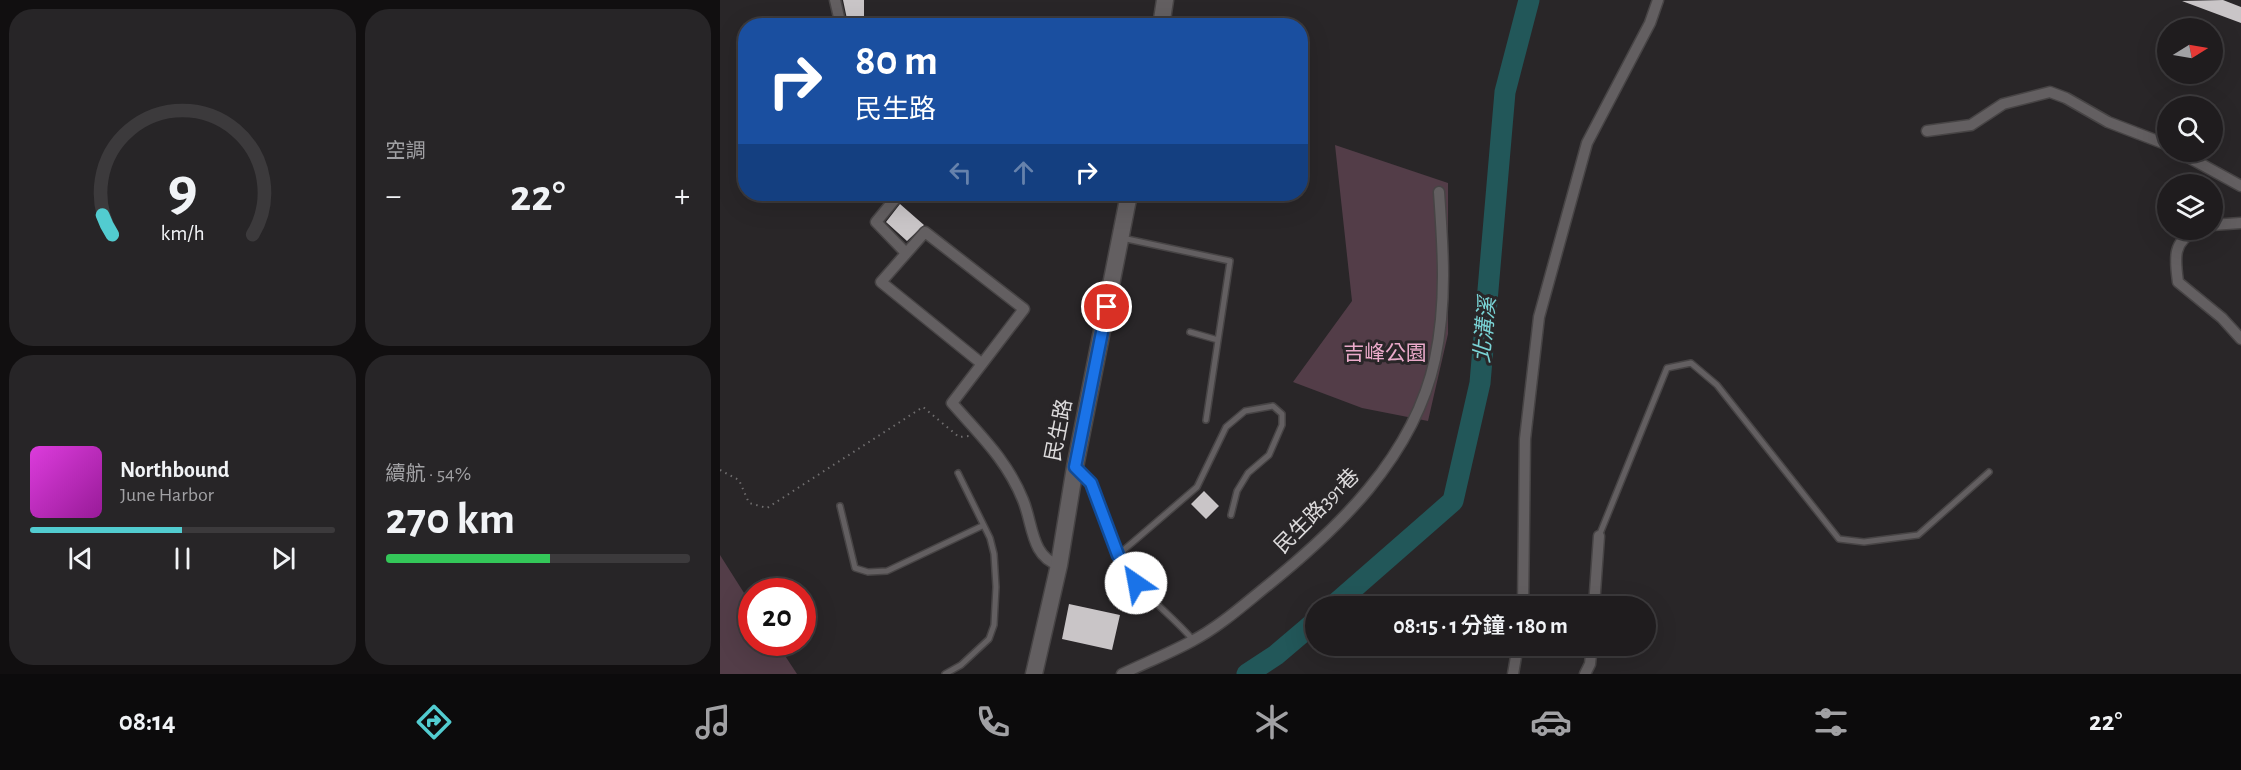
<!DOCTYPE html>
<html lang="zh-TW">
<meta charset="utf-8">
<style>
body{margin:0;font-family:"Alegreya Sans","Noto Sans TC",sans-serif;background:#272527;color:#f1f3f6;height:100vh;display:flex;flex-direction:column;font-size:22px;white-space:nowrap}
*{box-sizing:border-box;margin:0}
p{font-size:20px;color:#a1a1a4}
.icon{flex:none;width:33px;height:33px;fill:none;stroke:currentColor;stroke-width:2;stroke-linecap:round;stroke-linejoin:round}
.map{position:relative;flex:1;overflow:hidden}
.panel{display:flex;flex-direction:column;gap:9px;padding:9px;background:#110f10;width:720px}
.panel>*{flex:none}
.hud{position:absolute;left:18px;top:18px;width:570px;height:183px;border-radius:24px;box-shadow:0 6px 24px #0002,0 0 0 2px #3c3a3c;background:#1a4fa0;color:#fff;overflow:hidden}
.needle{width:39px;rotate:79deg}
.controls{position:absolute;left:1437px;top:18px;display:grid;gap:12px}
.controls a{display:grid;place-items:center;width:66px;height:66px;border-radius:50%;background:#1f1c1e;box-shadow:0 6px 24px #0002,0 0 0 2px #3c3a3c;font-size:30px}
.speed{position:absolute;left:18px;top:578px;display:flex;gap:12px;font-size:30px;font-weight:700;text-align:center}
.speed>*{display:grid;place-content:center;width:78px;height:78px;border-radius:50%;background:#1f1c1e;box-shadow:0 6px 24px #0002,0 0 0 2px #3c3a3c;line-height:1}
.speed .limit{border:9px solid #d22;background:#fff;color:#111}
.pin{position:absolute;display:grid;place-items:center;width:51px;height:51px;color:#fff;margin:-26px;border:3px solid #fff;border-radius:50%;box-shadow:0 2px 6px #0007}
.me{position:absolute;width:66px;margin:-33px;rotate:327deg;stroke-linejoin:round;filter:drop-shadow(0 0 4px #0008)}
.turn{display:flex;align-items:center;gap:21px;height:126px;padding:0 18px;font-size:27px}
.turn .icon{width:78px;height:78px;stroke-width:2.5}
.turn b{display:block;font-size:42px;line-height:51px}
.lanes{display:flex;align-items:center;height:57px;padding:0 18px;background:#0003;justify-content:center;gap:30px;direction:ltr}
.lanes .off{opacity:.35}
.big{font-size:45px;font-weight:600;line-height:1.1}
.panel .card{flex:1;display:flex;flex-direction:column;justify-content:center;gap:9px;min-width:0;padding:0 21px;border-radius:24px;background:#272527}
.panel .dial{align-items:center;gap:0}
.dial svg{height:156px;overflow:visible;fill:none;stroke:#3c3a3c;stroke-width:7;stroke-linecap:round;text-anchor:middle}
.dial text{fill:#f1f3f6;stroke:none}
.song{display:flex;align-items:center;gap:18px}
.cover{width:72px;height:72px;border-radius:9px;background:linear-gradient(135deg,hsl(300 70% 55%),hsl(300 70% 35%))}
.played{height:6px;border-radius:3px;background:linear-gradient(90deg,#52ccd0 50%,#3c3a3c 50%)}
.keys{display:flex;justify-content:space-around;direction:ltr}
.heat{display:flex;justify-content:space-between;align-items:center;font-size:33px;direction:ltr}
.charge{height:9px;border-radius:4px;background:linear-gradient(90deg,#34c759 54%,#3c3a3c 0)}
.panel .tiles{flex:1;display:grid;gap:9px;grid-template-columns:repeat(2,1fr)}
.trip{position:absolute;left:585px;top:596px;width:351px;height:60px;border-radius:30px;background:#1f1c1e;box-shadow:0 6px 24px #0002,0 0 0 2px #3c3a3c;font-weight:600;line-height:60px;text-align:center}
.tabs{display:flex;height:96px;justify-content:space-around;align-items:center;background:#0c0b0c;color:#a1a1a4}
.tabs .icon{width:42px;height:42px}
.tabs .on{color:#52ccd0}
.tabs b{font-size:27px;color:#f1f3f6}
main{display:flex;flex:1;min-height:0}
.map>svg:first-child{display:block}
</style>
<main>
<section class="panel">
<div class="tiles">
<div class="card dial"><svg viewBox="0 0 100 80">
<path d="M14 69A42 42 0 1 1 86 69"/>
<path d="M14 69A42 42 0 0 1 9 59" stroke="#52ccd0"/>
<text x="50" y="56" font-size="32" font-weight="700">9</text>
<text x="50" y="72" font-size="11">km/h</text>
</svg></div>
<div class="card"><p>空調</p>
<div class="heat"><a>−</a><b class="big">22°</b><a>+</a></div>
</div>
<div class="card">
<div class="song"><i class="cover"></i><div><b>Northbound</b><p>June Harbor</p></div></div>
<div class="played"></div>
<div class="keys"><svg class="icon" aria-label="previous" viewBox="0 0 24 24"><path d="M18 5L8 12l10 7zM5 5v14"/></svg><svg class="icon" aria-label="pause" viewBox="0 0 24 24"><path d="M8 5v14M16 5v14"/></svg><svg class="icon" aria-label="next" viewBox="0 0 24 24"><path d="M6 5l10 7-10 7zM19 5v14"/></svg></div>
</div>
<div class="card"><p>續航 · 54%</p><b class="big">270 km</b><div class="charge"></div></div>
</div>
</section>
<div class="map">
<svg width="1521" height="674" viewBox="0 0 1521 674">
<rect width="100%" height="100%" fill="#292628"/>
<path fill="#533d48" d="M615,145L728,183V334L708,421L642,408L573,382L632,301Z
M0,555L31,604L32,642H56L77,674H0Z"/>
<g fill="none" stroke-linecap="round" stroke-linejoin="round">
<path stroke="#225759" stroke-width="21" d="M613,606L733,501L760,383L785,92L809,0
M527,674L556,655L596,621"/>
</g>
<path fill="#c9c5c7" d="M123,0H144V19H127Z
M1503,0L1521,7V23L1462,1Z
M180,204L204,225L187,241L166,222Z
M484,491L499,506L486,519L471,504Z
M349,604L400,615L392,650L342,639Z"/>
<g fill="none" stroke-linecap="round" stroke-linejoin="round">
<g stroke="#474445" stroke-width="8">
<path id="lane" d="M402,238L510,261L486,420
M470,332L498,340
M358,471C386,496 385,539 406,570C425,597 452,615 473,640
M120,506L135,568L148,572L167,571L262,526
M879,536L947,368L971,363L997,385L1119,539L1144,542L1198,535L1269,472
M398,555L477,487L506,427L525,411L553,406L562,414V425L549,455L528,473L517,491L511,515
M225,674L241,665L269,639L274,625L276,587L274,554L270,538L238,473"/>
</g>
<g stroke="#474445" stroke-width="13">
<path id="street" d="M115,0L121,26
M1207,131L1251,125L1283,104L1330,92L1346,98L1388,122L1448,145
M1459,152L1521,186
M179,194L156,222L186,253
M1492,225L1521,223
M1476,230C1452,242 1455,259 1458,282L1502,318L1521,339
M261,363L161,282L205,232L304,309L232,403C260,435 287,460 303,500C313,524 311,557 339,565
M803,606L805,439L819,317L867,143L930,23L938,0
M874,606L879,536
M402,674C425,663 450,653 472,641C497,628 520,608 542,590C617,530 694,457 715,359C727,303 723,248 719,192
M793,674L798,645
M865,674L870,664L872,645"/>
</g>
<g stroke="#474445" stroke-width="19">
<path id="secondary" d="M441,26L445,0
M314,674L339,565L355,467L409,194"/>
</g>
<path stroke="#706e6f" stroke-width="2" stroke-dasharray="1.5 4.5" stroke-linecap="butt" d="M0,470L19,480L29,503L47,508L203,407L239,437L249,436"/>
<use href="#lane" stroke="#635f61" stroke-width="5"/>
<use href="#street" stroke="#635f61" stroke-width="10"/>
<use href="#secondary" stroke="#635f61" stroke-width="16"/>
</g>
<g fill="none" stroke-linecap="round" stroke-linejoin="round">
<g stroke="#114b97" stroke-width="15">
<path id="route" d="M387,307L355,467L371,483L398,555L416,583"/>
</g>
<use href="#route" stroke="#1a73e8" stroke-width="10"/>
</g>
<g text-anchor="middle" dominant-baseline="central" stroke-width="6" stroke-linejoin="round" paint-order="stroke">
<g font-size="21" fill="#eaaaca" stroke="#292628">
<text x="665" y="353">吉峰公園</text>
</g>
<g font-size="21" fill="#dcdadb" stroke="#292628">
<text transform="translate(339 430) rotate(-79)">民生路</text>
<text transform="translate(597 511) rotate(-45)">民生路391巷</text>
</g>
<g font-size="22" font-style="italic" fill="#79d2d4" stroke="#292628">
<text transform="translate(765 330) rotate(-85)">北溝溪</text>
</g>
</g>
</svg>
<div class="controls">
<a><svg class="needle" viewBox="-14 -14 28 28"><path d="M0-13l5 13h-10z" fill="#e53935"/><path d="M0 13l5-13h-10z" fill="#a1a1a4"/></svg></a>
<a><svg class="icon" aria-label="search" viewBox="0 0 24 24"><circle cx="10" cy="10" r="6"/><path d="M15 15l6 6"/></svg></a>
<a><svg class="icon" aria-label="layers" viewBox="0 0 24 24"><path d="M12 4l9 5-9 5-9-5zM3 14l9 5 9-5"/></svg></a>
</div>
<div class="speed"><div class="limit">20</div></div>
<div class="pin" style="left:387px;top:307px;background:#d93025"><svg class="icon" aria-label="arrive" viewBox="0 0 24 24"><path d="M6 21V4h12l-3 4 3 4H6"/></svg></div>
<svg class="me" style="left:416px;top:583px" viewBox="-20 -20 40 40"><circle r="19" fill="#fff"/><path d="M0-13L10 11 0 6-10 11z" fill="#1a73e8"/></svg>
<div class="trip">08:15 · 1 分鐘 · 180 m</div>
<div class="hud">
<div class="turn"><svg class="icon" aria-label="right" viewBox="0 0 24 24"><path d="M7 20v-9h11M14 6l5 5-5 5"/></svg><div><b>80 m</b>民生路</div></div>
<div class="lanes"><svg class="icon off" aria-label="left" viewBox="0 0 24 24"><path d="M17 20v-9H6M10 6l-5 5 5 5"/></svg><svg class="icon off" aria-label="ahead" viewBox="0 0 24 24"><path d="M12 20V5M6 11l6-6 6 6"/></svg><svg class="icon" aria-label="right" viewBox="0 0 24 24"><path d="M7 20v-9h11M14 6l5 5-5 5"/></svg></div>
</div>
</div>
</main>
<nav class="tabs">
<b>08:14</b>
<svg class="icon on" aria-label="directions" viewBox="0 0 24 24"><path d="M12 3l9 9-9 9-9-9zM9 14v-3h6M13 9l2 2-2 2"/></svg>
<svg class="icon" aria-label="music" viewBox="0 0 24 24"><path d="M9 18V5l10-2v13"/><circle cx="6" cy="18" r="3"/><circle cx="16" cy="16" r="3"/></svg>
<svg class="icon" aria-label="phone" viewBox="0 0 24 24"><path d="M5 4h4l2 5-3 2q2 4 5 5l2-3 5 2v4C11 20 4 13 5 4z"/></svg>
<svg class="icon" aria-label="climate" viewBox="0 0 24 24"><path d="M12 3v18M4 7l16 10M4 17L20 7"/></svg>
<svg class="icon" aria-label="car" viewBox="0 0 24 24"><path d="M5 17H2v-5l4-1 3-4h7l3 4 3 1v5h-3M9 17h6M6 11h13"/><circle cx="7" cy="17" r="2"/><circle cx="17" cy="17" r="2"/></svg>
<svg class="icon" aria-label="filters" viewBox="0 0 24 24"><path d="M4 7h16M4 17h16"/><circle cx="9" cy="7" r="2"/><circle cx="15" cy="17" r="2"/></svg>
<b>22°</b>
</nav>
